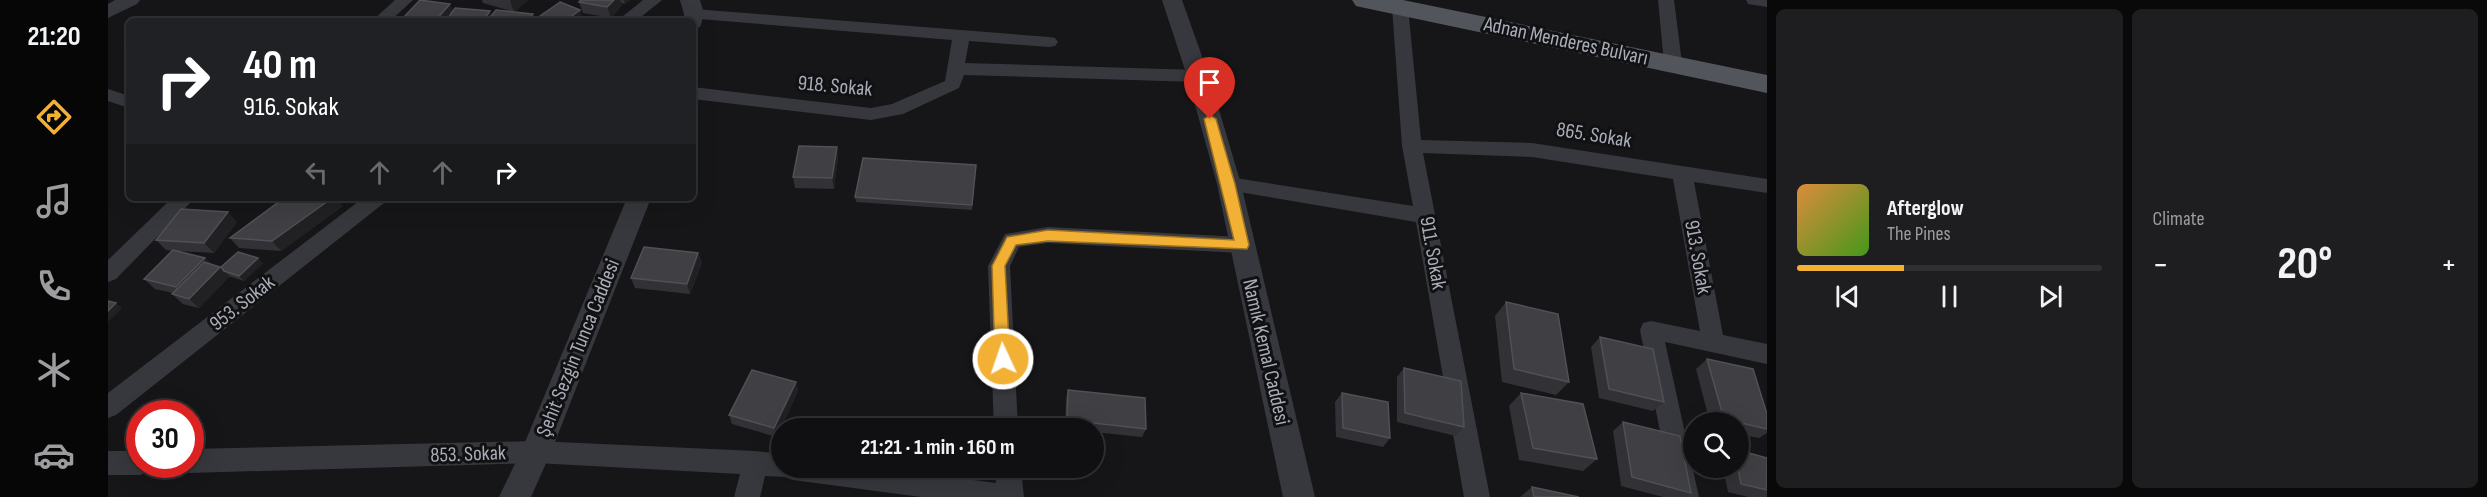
<!DOCTYPE html>
<meta charset="utf-8">
<style>
body{margin:0;font-family:"Sofia Sans Condensed",sans-serif;background:#1e1e20;color:#f1f3f6;height:100vh;display:flex;flex-direction:column;font-size:22px;white-space:nowrap}
*{box-sizing:border-box;margin:0}
p{font-size:20px;color:#9c9d9f}
.icon{flex:none;width:33px;height:33px;fill:none;stroke:currentColor;stroke-width:2;stroke-linecap:round;stroke-linejoin:round}
.map{position:relative;flex:1;overflow:hidden}
.details{display:flex;flex-direction:column;gap:9px;padding:9px;background:#09090a;width:720px}
.details>*{flex:none}
.banner{position:absolute;left:18px;top:18px;width:570px;height:183px;border-radius:9px;box-shadow:0 6px 24px #0002,0 0 0 2px #303032;background:#202124;color:#fff;overflow:hidden}
.tools{position:absolute;left:1575px;top:412px;display:grid;gap:12px}
.tools a{display:grid;place-items:center;width:66px;height:66px;border-radius:50%;background:#101012;box-shadow:0 6px 24px #0002,0 0 0 2px #303032;font-size:30px}
.speed{position:absolute;left:18px;top:400px;display:flex;gap:12px;font-size:30px;font-weight:700;text-align:center}
.speed>*{display:grid;place-content:center;width:78px;height:78px;border-radius:50%;background:#101012;box-shadow:0 6px 24px #0002,0 0 0 2px #303032;line-height:1}
.speed .limit{border:9px solid #d22;background:#fff;color:#111}
.pin{position:absolute;display:grid;place-items:center;width:51px;height:51px;color:#fff;margin:-62px -26px;border-radius:50% 50% 50% 0;rotate:-45deg;box-shadow:0 0 6px #0007}
.pin .icon{rotate:45deg}
.me{position:absolute;width:66px;margin:-33px;rotate:357deg;stroke-linejoin:round;filter:drop-shadow(0 0 4px #0008)}
.turn{display:flex;align-items:center;gap:21px;height:126px;padding:0 18px;font-size:27px}
.turn .icon{width:78px;height:78px;stroke-width:2.5}
.turn b{display:block;font-size:42px;line-height:51px}
.lanes{display:flex;align-items:center;height:57px;padding:0 18px;background:#0003;justify-content:center;gap:30px;direction:ltr}
.lanes .off{opacity:.35}
.big{font-size:45px;font-weight:700;line-height:1.1}
.details .card{flex:1;display:flex;flex-direction:column;justify-content:center;gap:9px;min-width:0;padding:0 21px;border-radius:9px;background:#1e1e20}
.song{display:flex;align-items:center;gap:18px}
.cover{width:72px;height:72px;border-radius:9px;background:linear-gradient(135deg,hsl(30 70% 55%),hsl(100 70% 35%))}
.played{height:6px;border-radius:3px;background:linear-gradient(90deg,#f2b134 35%,#303032 35%)}
.keys{display:flex;justify-content:space-around;direction:ltr}
.heat{display:flex;justify-content:space-between;align-items:center;font-size:33px;direction:ltr}
.details .tiles{flex:1;display:grid;gap:9px;grid-template-columns:repeat(2,1fr)}
.trip{position:absolute;left:663px;top:418px;width:333px;height:60px;border-radius:30px;background:#101012;box-shadow:0 6px 24px #0002,0 0 0 2px #303032;font-weight:700;line-height:60px;text-align:center}
main{display:flex;flex:1;min-height:0}
.tab-bar{display:flex;flex-direction:column;width:108px;justify-content:space-around;align-items:center;background:#060607;color:#9c9d9f}
.tab-bar .icon{width:42px;height:42px}
.tab-bar .current{color:#f2b134}
.tab-bar b{font-size:27px;color:#f1f3f6}
.map>svg:first-child{display:block}
</style>
<main>
<nav class="tab-bar">
<b>21:20</b>
<svg class="icon current" aria-label="directions" viewBox="0 0 24 24"><path d="M12 3l9 9-9 9-9-9zM9 14v-3h6M13 9l2 2-2 2"/></svg>
<svg class="icon" aria-label="music" viewBox="0 0 24 24"><path d="M9 18V5l10-2v13"/><circle cx="6" cy="18" r="3"/><circle cx="16" cy="16" r="3"/></svg>
<svg class="icon" aria-label="phone" viewBox="0 0 24 24"><path d="M5 4h4l2 5-3 2q2 4 5 5l2-3 5 2v4C11 20 4 13 5 4z"/></svg>
<svg class="icon" aria-label="climate" viewBox="0 0 24 24"><path d="M12 3v18M4 7l16 10M4 17L20 7"/></svg>
<svg class="icon" aria-label="car" viewBox="0 0 24 24"><path d="M5 17H2v-5l4-1 3-4h7l3 4 3 1v5h-3M9 17h6M6 11h13"/><circle cx="7" cy="17" r="2"/><circle cx="17" cy="17" r="2"/></svg>
</nav>
<div class="map">
<svg width="1659" height="497" viewBox="0 0 1659 497">
<rect width="100%" height="100%" fill="#161618"/>
<g fill="none" stroke-linecap="round" stroke-linejoin="round">
<path fill="#37383d" fill-rule="evenodd" d="M287,0H305L282,21H264Z
M535,0H554L528,21H509Z
M1550,0H1566L1574,63L1571,67H1559L1556,63Z
M1638,0H1659V7L1640,4Z
M1292,2L1300,7L1313,140L1424,143L1659,179V193L1586,182L1615,335L1659,344V364L1557,342L1591,497H1565L1532,330L1535,323L1543,321L1592,331L1565,179L1424,157L1315,153L1382,497H1356L1308,222L1114,189L1111,184L1114,179L1121,177L1305,206L1294,146L1284,7Z
M586,9L941,37L947,38L950,42L947,46L941,47L861,41L857,63L1090,70L1096,72L1099,76L1096,80L1090,82L856,75L851,88L795,114L763,120L585,99V87L763,108L784,104L837,81L844,40L580,18L578,14L580,10Z
M0,89L21,96V108L0,101Z
M64,198H87L8,279L0,282V260Z
M255,198H279L276,203L8,415L0,418V393Z
M940,227L1134,237L1141,239L1144,245L1141,251L1134,253L940,243L911,247L902,266L910,429H886L880,266L897,234Z
M428,441L647,451L674,454V468H774L888,483L887,468H913L916,497H813L685,480L677,477L657,476L652,497H626L632,474L428,463L82,473L73,469L71,465H82V449Z
M0,451H32V465H44L41,471L32,475H0Z"/>
<path fill="#37383d" fill-rule="evenodd" d="M7,0H32L29,4L0,18V4Z
M572,0H592L596,14L592,27L585,29V21H575L576,14Z
M1054,0H1074L1101,76L1133,184L1207,497H1175L1109,184L1079,76Z
M519,198H543L443,452L423,497H391L415,447Z"/>
<path fill="#53555c" fill-rule="evenodd" d="M1244,0H1295L1659,75V93L1257,8L1248,6Z"/>
</g>
<path fill="#323236" d="M374,0H420L406,12L375,3Z
M473,0H522L517,4L513,3L514,5L503,18L475,13L471,2Z
M472,10L475,21H288L298,20L296,17L345,11L384,15L425,14L427,19Z
M730,157L726,189L687,188L685,177Z
M868,165L864,210L748,202L747,197Z
M235,206L173,251L131,248L122,238Z
M129,222L106,253L69,251L97,258L103,264L113,267L155,263L136,281L121,276H122L91,308L75,304L64,294L65,293L47,289L36,279L64,251L58,250L48,240Z
M590,253L594,263L582,294L527,288L523,278Z
M1398,302L1461,382L1448,395L1394,382L1387,316Z
M1492,337L1556,402L1545,411L1491,398L1483,347Z
M1599,359L1659,414V433L1651,438L1630,434V423H1602L1588,369Z
M1296,368L1356,427L1348,436L1289,422V377Z
M688,382L690,391L669,437L624,424L621,415Z
M960,390L1038,429L1034,437L986,432V429H957L958,399Z
M1234,393L1282,438L1275,447L1228,437L1227,402Z
M1413,393L1489,459L1475,471L1411,460L1401,406Z
M1515,422L1583,493L1577,497H1555L1513,486L1505,431Z
M1659,458V497H1640L1620,492L1615,468H1630Z
M1424,487L1471,497H1412Z"/>
<path fill="#212124" d="M403,0H420L406,12L402,1Z
M506,0H512L514,5L503,18L499,7Z
M516,0H522L517,4Z
M342,4L347,15L342,21H327Z
M472,10L475,21H457Z
M382,11L387,21H375Z
M425,14L428,21H419Z
M729,147L730,157L726,189L724,178Z
M224,198H230L235,206L173,251L164,241Z
M120,212L129,222L106,253L96,243Z
M590,253L594,263L582,294L579,284Z
M97,258L107,268L79,297L68,287Z
M150,258L155,263L136,281L131,276Z
M112,267L122,276L91,308L81,299Z
M8,303L14,308L0,322V311Z
M688,382L690,391L669,437L666,428Z"/>
<path fill="#3f3f44" stroke="#4f5156" stroke-width="1.5" d="M312,0L342,4L327,21L296,17Z
M473,0H506L499,7L471,2Z
M452,2L472,10L457,21H425Z
M347,8L382,11L375,21H338Z
M388,10L425,14L419,21H379Z
M290,19L305,21H288Z
M691,146L729,147L724,178L685,177Z
M755,158L868,165L864,205L747,197Z
M176,198H224L164,241L122,238Z
M73,209L120,212L96,243L48,240Z
M536,247L590,253L579,284L523,278Z
M65,250L97,258L68,287L36,279Z
M130,252L150,258L131,276L116,271L113,267Z
M96,262L112,267L81,299L64,294Z
M0,301L8,303L0,311Z
M1398,302L1450,314L1461,382L1406,369Z
M1492,337L1545,349L1556,402L1501,389Z
M1599,359L1645,369L1659,414V429L1616,419Z
M1296,368L1353,381L1356,427L1297,413Z
M644,370L688,382L666,428L621,415Z
M960,390L1037,398L1038,429L959,420Z
M1234,393L1280,402L1282,438L1235,428Z
M1413,393L1475,404L1489,459L1425,448Z
M1515,422L1572,436L1583,493L1524,477Z
M1630,450L1659,458V490L1633,484L1630,468Z
M1424,487L1471,497H1426Z"/>
<path fill="#f2b134" stroke="#9d7322" stroke-width="1.5" d="M1102,115L1108,119L1127,184L1141,245L1139,249L940,241L908,245L897,266L902,359L900,364L895,366L890,364L887,359L884,266L899,237L940,230L1126,240L1096,119Z"/>
<g text-anchor="middle" dominant-baseline="central" stroke-width="6" stroke-linejoin="round" paint-order="stroke">
<g font-size="21" fill="#a8adb8" stroke="#111113">
<text transform="translate(1458 41) rotate(12)">Adnan Menderes Bulvarı</text>
<text transform="translate(727 86) rotate(5)">918. Sokak</text>
<text transform="translate(1486 135) rotate(9)">865. Sokak</text>
<text transform="translate(1325 253) rotate(80)">911. Sokak</text>
<text transform="translate(1590 257) rotate(80)">913. Sokak</text>
<text transform="translate(134 303) rotate(-38)">953. Sokak</text>
<text transform="translate(470 348) rotate(-68)">Şehit Sezgin Tunca Caddesi</text>
<text transform="translate(1158 352) rotate(77)">Namık Kemal Caddesi</text>
<text transform="translate(360 454) rotate(-2)">853. Sokak</text>
</g>
</g>
</svg>
<div class="tools">
<a><svg class="icon" aria-label="search" viewBox="0 0 24 24"><circle cx="10" cy="10" r="6"/><path d="M15 15l6 6"/></svg></a>
</div>
<div class="speed"><div class="limit">30</div></div>
<div class="pin" style="left:1102px;top:119px;background:#d93025"><svg class="icon" aria-label="arrive" viewBox="0 0 24 24"><path d="M6 21V4h12l-3 4 3 4H6"/></svg></div>
<svg class="me" style="left:895px;top:359px" viewBox="-20 -20 40 40"><circle r="17" fill="#f2b134" stroke="#fff" stroke-width="3"/><path d="M0-11L8 9 0 5-8 9z" fill="#fff"/></svg>
<div class="trip">21:21 · 1 min · 160 m</div>
<div class="banner">
<div class="turn"><svg class="icon" aria-label="right" viewBox="0 0 24 24"><path d="M7 20v-9h11M14 6l5 5-5 5"/></svg><div><b>40 m</b>916. Sokak</div></div>
<div class="lanes"><svg class="icon off" aria-label="left" viewBox="0 0 24 24"><path d="M17 20v-9H6M10 6l-5 5 5 5"/></svg><svg class="icon off" aria-label="ahead" viewBox="0 0 24 24"><path d="M12 20V5M6 11l6-6 6 6"/></svg><svg class="icon off" aria-label="ahead" viewBox="0 0 24 24"><path d="M12 20V5M6 11l6-6 6 6"/></svg><svg class="icon" aria-label="right" viewBox="0 0 24 24"><path d="M7 20v-9h11M14 6l5 5-5 5"/></svg></div>
</div>
</div>
<section class="details">
<div class="tiles">
<div class="card">
<div class="song"><i class="cover"></i><div><b>Afterglow</b><p>The Pines</p></div></div>
<div class="played"></div>
<div class="keys"><svg class="icon" aria-label="previous" viewBox="0 0 24 24"><path d="M18 5L8 12l10 7zM5 5v14"/></svg><svg class="icon" aria-label="pause" viewBox="0 0 24 24"><path d="M8 5v14M16 5v14"/></svg><svg class="icon" aria-label="next" viewBox="0 0 24 24"><path d="M6 5l10 7-10 7zM19 5v14"/></svg></div>
</div>
<div class="card"><p>Climate</p>
<div class="heat"><a>−</a><b class="big">20°</b><a>+</a></div>
</div>
</div>
</section>
</main>
